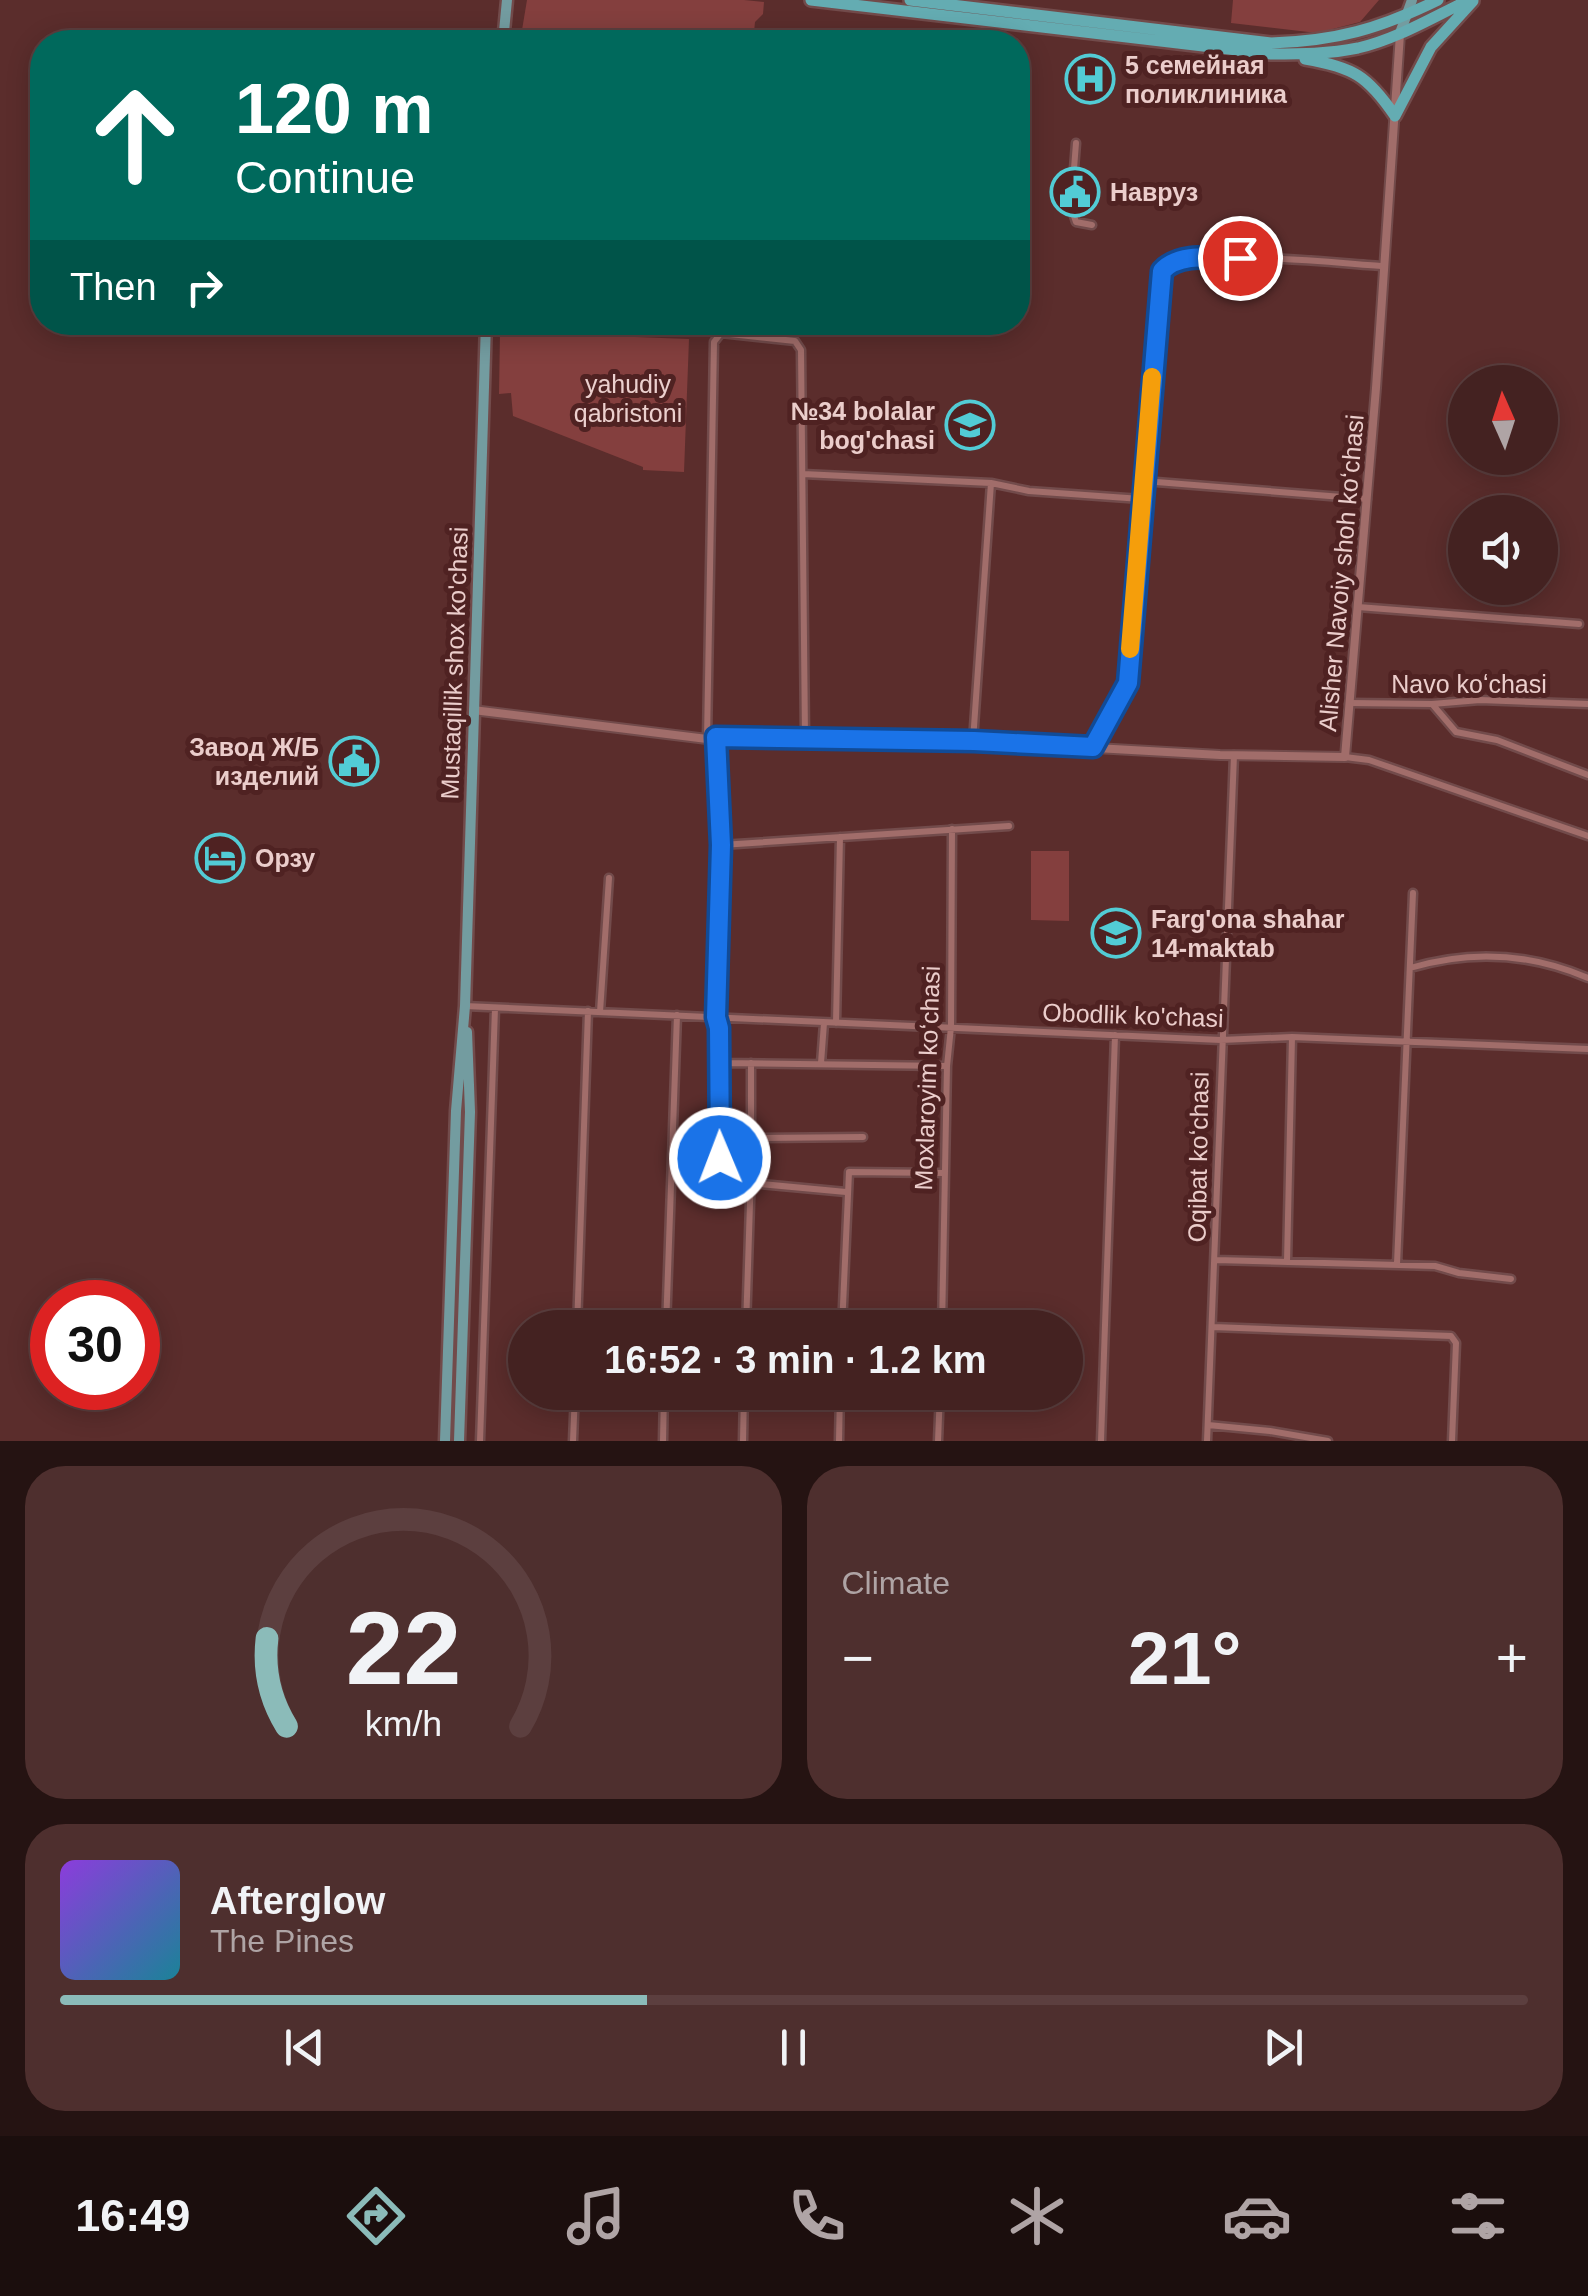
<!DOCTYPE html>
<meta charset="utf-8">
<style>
body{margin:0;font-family:Helvetica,sans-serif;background:#4e2f2e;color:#f1f3f6;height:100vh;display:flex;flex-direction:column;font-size:38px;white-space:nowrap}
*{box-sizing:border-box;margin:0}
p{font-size:32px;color:#afa4a5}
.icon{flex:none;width:55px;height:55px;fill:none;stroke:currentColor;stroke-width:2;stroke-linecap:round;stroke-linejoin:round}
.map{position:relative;height:1441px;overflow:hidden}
.details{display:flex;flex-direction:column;gap:25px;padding:25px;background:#251312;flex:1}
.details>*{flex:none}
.banner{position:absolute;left:30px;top:30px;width:1000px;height:305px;border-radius:40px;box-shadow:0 5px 25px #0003,0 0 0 2px #5c3f3f;background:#00695c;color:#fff;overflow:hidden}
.needle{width:65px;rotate:357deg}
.tools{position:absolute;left:1448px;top:365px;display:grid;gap:20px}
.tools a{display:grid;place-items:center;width:110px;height:110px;border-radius:50%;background:#442221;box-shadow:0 5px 25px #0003,0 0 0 2px #5c3f3f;font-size:50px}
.speed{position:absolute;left:30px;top:1280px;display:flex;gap:20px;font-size:50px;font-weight:700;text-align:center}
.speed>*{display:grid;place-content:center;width:130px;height:130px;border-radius:50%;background:#442221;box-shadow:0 5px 25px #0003,0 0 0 2px #5c3f3f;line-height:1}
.speed .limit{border:15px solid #d22;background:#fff;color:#111}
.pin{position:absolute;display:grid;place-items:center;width:85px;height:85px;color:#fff;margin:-42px;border:5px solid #fff;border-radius:50%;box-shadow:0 2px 10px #0007}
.me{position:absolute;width:110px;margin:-55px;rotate:359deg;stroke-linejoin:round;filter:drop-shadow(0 0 8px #0008)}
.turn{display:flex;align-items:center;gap:35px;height:210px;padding:0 40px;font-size:45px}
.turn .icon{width:130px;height:130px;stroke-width:2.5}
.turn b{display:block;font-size:70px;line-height:85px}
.then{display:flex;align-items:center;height:95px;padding:0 40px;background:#0003;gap:20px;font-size:38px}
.big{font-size:75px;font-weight:600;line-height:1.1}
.details .tile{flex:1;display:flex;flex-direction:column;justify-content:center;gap:15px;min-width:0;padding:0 35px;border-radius:40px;background:#4e2f2e}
.details .dial{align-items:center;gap:0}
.dial svg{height:260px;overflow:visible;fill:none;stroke:#5c3f3f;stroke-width:7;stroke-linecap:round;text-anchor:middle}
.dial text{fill:#f1f3f6;stroke:none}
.song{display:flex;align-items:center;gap:30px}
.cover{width:120px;height:120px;border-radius:15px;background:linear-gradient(135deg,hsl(270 70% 55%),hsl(190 70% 35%))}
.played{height:10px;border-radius:5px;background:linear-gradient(90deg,#8bbbb9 40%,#5c3f3f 40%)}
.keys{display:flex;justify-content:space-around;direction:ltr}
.heat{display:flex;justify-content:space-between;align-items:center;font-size:55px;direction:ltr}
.details .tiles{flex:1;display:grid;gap:25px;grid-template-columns:1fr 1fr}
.tile:last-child{grid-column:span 2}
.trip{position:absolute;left:508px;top:1310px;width:575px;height:100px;border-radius:50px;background:#442221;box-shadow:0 5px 25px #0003,0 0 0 2px #5c3f3f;font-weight:600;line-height:100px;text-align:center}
.menu{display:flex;height:160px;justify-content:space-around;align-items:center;background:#1b0e0d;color:#afa4a5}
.menu .icon{width:70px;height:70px}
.menu .on{color:#8bbbb9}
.menu b{font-size:45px;color:#f1f3f6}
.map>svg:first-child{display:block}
</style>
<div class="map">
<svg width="1588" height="1441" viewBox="0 0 1588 1441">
<rect width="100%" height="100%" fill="#5b2d2c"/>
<path fill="#843f3e" d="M527,0H744L764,2L763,14L755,22L753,42H666L598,34L594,42H520Z
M1233,0H1379L1360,22L1317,33L1231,23Z
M500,332L689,339L684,472L643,470V467L513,416L511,393L499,394Z
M1031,851H1069V921L1031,920Z"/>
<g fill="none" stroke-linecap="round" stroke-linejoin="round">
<g stroke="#724b4b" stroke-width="11">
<path id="minor" d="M1076,143L1071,207L1076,222L1092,225
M803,474L991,483L1029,491L1141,499
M1144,481L1367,499
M1358,607L1579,624
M1350,703L1432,704L1480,700L1588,704
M1433,705L1456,732L1497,740L1588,775
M716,738L721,845L716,1017L720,1063L718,1153L726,1163L751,1172L746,1328
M707,739L714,342L721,333L795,341L801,350L805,737
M973,741L991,483
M1093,747L1127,683L1162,271C1184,245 1343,264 1383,266
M1345,757L1369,760L1588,836
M721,845L1009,826
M1410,968C1470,950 1530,953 1588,978
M465,1006L1221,1040L1292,1037L1588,1049
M600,1012L609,878
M836,1023L840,837
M720,1063L947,1066
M821,1063L824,1023
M751,1138L863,1137
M751,1171V1063
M750,1183L846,1192
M1216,1260L1435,1266L1459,1273L1511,1279
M1287,1262L1292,1037
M1397,1264L1413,893
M1213,1327L1451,1336L1456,1343L1452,1441
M577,1328L588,1011
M666,1328L677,1015
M842,1328L849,1172L944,1173
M942,1328L947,1066L951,1027L952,829
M1208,1425L1270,1431L1328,1441
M480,1441L495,1008
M573,1441L575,1392
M663,1441L664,1392
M743,1441L744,1392
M839,1441L840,1392
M938,1441L940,1392
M1101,1441L1115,1035
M1207,1441L1234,755"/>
</g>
<g stroke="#724b4b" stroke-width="12">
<path id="tertiary" d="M473,710L707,739L805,737L973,741L1220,755L1345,757L1376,388L1400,34"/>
</g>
<g stroke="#724b4b" stroke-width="15">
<path id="primary" d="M1400,33L1412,0
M503,42L507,0
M445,1441L456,1111L465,1006L486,322
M459,1441L470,1112L467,1032"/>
</g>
<g stroke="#724b4b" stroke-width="16">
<path id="trunk" d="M811,0L1271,54C1300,54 1329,54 1358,48C1397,39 1433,17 1469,0
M910,0L1271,43C1336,41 1379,29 1438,0
M1305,59C1353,67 1368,76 1395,116
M1395,116L1431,47L1473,1"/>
</g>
<use href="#minor" stroke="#a16d6a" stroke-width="6"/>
<use href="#tertiary" stroke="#a16d6a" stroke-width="8"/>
<use href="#primary" stroke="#739ca0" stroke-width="10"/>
<use href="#trunk" stroke="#64acb2" stroke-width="11"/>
</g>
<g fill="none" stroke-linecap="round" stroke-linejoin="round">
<g stroke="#114b97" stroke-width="25">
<path id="route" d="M720,1158L719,1028L716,1017L721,845L716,737L974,741L1093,747L1128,683L1162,271C1179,252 1215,258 1240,258"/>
</g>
<use href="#route" stroke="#1a73e8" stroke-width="18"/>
<path stroke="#f59e0b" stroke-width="18" d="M1130,649L1152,377"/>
</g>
<defs>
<g id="hospital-ring" transform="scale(2.5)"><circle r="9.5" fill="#4f2222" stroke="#52ccd5" stroke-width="1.5"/><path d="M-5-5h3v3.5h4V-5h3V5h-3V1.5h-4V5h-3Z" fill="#52ccd5"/></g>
<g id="civic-ring" transform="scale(2.5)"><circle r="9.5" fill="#4f2222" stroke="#52ccd5" stroke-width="1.5"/><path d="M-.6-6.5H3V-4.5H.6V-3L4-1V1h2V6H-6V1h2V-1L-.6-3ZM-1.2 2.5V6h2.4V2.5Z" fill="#52ccd5"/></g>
<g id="school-ring" transform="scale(2.5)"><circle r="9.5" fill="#4f2222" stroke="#52ccd5" stroke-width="1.5"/><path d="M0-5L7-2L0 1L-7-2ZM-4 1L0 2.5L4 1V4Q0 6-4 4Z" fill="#52ccd5"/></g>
<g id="hotel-ring" transform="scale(2.5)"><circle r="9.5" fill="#4f2222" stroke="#52ccd5" stroke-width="1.5"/><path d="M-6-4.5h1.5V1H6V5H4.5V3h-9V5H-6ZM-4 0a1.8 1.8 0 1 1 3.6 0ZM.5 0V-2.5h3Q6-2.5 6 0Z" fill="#52ccd5"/></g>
</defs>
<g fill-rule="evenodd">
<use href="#hospital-ring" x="1090" y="79"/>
<use href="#civic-ring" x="1075" y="192"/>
<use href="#school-ring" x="970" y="425"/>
<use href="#civic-ring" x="354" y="761"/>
<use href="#hotel-ring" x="220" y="858"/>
<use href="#school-ring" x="1116" y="933"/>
</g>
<g text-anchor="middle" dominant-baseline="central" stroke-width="10" stroke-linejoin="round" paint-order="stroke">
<g font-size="25" font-weight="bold" fill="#ebcdcb" stroke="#4f2222" text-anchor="start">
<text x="1125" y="65">5 семейная<tspan x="1125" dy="29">поликлиника</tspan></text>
<text x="1110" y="192">Навруз</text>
<text x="935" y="411" text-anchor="end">№34 bolalar<tspan x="935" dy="29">bog'chasi</tspan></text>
<text x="319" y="747" text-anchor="end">Завод Ж/Б<tspan x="319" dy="29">изделий</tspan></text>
<text x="255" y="858">Орзу</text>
<text x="1151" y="919">Farg'ona shahar<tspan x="1151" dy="29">14-maktab</tspan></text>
</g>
<g font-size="25" fill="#ecd0ce" stroke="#4f2222">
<text x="628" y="384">yahudiy<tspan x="628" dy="29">qabristoni</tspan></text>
</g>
<g font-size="25" fill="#ebcdcb" stroke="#4f2222">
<text transform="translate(1341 573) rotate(-85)">Alisher Navoiy shoh koʻchasi</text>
<text transform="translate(454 663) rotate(-88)">Mustaqillik shox ko'chasi</text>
<text x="1469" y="684">Navo koʻchasi</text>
<text transform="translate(1133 1015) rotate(2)">Obodlik ko'chasi</text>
<text transform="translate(927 1078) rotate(-88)">Moxlaroyim koʻchasi</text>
<text transform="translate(1198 1157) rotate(-89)">Oqibat koʻchasi</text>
</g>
</g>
</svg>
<div class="tools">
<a><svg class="needle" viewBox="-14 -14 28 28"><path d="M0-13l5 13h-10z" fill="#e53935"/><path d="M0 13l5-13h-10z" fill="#afa4a5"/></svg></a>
<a><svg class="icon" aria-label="sound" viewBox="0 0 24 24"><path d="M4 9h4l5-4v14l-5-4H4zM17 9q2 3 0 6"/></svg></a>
</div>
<div class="speed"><div class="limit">30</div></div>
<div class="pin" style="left:1240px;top:258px;background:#d93025"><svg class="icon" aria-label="arrive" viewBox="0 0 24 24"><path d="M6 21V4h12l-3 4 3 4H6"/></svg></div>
<svg class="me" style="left:720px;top:1158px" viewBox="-20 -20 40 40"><circle r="17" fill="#1a73e8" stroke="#fff" stroke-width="3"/><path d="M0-11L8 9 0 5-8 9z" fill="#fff"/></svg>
<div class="trip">16:52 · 3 min · 1.2 km</div>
<div class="banner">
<div class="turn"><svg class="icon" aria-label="ahead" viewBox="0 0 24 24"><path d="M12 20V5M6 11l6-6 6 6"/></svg><div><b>120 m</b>Continue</div></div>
<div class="then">Then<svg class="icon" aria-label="right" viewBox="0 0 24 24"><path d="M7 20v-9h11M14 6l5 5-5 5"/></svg></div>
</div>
</div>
<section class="details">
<div class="tiles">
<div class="tile dial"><svg viewBox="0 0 100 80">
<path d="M14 69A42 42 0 1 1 86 69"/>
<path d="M14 69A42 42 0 0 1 8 42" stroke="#8bbbb9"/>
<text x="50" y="56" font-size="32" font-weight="700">22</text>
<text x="50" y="72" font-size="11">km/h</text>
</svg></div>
<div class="tile"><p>Climate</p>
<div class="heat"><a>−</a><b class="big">21°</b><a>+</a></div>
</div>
<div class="tile">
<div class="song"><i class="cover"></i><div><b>Afterglow</b><p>The Pines</p></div></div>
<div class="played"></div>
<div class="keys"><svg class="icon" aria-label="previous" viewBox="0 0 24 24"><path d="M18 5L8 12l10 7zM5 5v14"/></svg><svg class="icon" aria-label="pause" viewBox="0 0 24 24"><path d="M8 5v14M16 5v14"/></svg><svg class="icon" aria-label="next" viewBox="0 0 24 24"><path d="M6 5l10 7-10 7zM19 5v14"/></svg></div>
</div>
</div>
</section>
<nav class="menu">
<b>16:49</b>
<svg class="icon on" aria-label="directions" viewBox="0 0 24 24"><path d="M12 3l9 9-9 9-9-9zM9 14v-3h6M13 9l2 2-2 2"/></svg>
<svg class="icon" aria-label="music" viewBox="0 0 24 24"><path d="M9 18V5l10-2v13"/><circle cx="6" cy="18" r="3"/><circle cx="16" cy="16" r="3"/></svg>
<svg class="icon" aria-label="phone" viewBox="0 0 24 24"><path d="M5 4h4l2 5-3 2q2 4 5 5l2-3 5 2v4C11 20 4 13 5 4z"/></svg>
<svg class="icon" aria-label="climate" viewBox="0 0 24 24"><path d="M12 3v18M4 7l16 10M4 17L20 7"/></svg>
<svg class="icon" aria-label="car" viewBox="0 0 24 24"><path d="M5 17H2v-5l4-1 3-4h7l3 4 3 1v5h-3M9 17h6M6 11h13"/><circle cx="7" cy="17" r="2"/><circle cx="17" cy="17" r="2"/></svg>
<svg class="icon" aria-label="filters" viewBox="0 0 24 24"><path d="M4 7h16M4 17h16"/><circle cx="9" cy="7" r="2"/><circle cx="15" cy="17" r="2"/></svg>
</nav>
